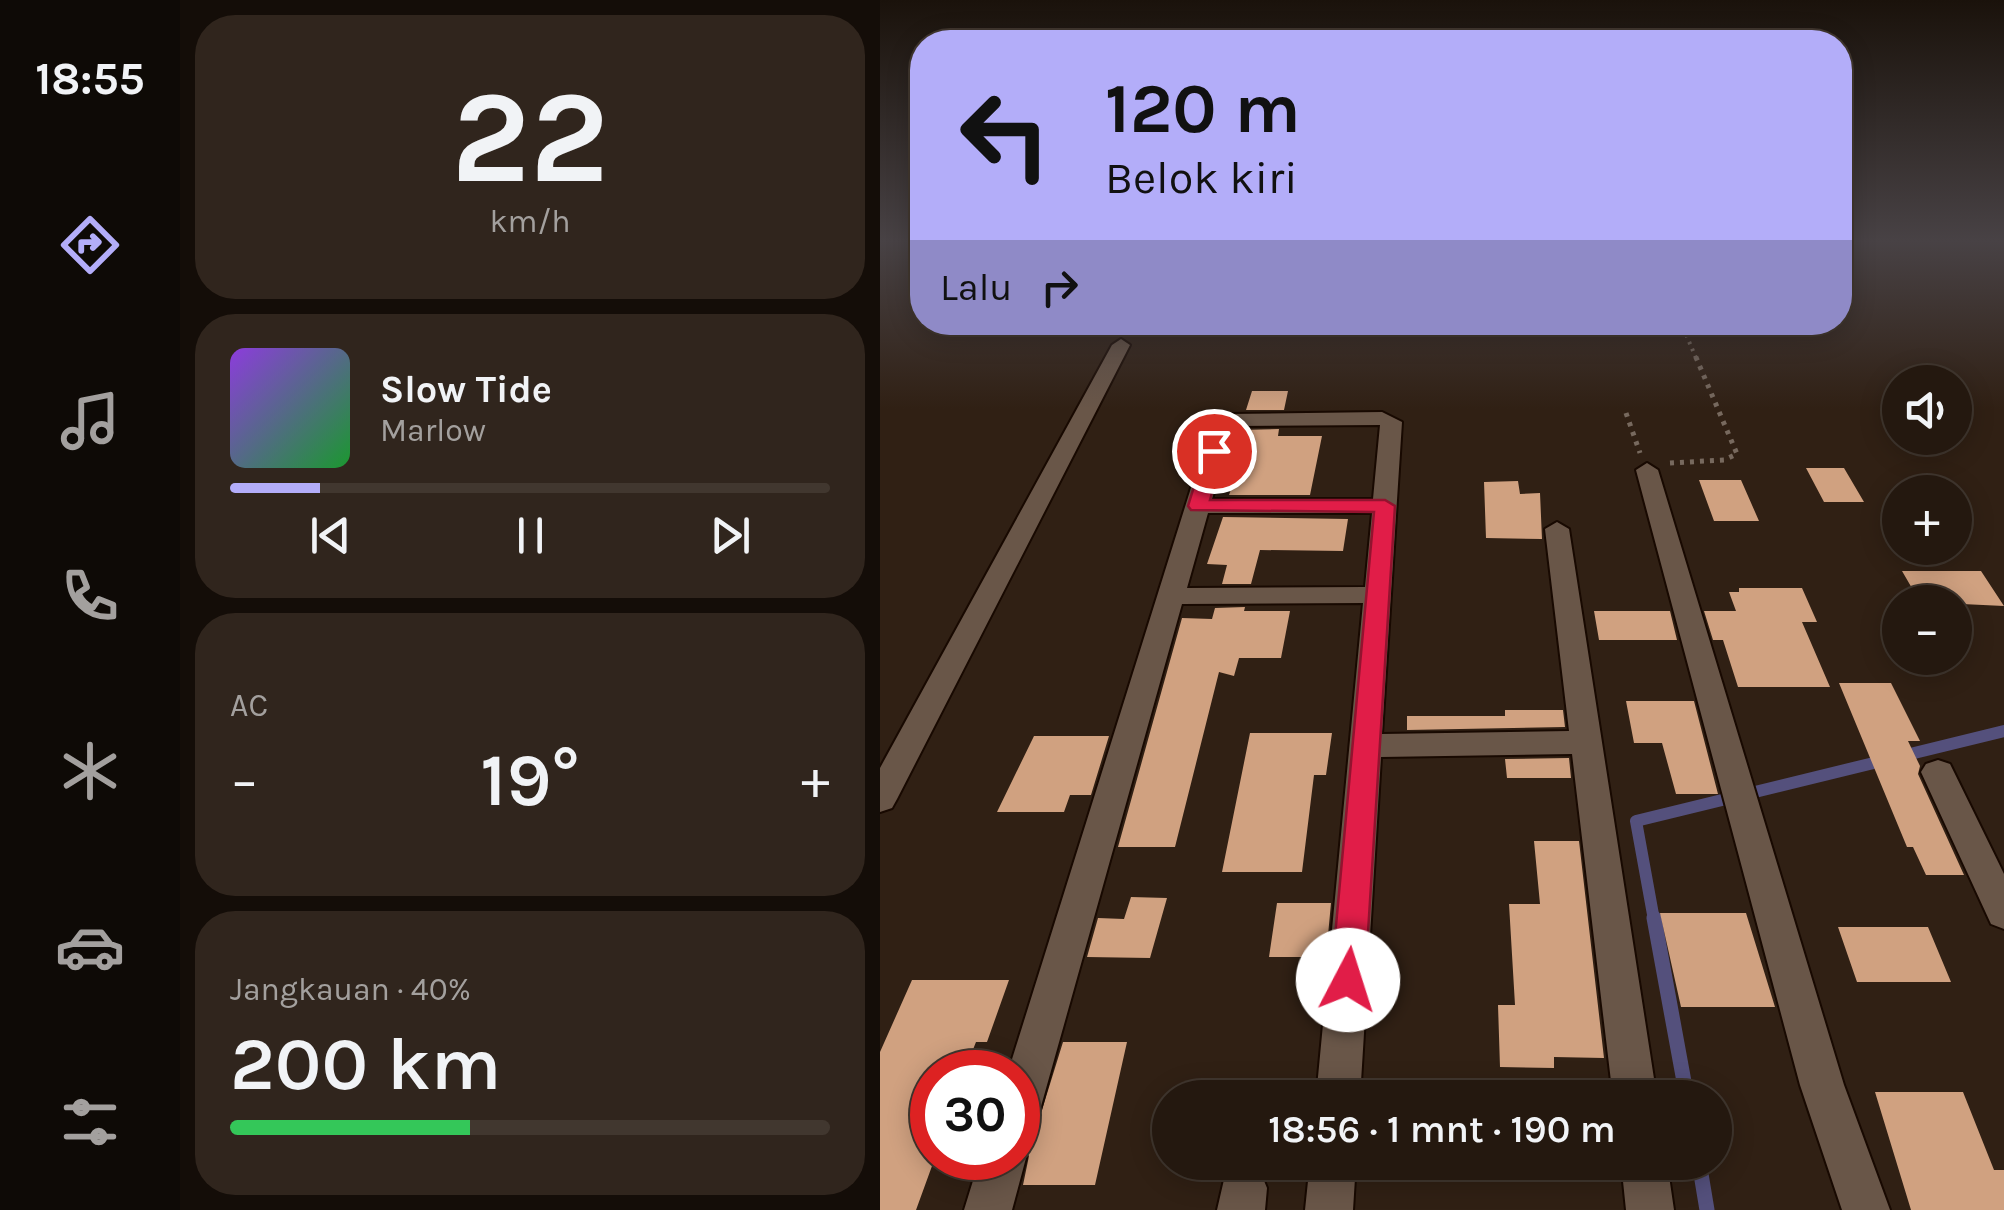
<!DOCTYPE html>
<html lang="id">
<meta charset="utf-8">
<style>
body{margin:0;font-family:Karla,sans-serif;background:#30251d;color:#f1f3f6;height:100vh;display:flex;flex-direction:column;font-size:38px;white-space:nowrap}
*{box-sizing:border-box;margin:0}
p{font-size:32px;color:#a3a09e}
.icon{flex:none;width:55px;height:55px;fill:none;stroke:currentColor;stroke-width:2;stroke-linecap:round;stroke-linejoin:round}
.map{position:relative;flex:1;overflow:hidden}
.drawer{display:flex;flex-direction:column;gap:15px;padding:15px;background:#140d08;width:700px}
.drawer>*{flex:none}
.top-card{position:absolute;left:30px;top:30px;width:942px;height:305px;border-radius:40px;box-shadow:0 5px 25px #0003,0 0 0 2px #41372f;background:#b3adf9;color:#111;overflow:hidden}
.tools{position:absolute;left:1002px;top:365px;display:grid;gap:20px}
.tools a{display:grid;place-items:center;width:90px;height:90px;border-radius:50%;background:#24180f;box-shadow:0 5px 25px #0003,0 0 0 2px #41372f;font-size:50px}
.speed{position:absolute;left:30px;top:1050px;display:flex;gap:20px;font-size:50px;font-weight:700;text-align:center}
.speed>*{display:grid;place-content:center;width:130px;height:130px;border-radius:50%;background:#24180f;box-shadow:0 5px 25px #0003,0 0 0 2px #41372f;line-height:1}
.speed .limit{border:15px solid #d22;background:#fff;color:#111}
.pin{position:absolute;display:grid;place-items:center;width:85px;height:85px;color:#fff;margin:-42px;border:5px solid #fff;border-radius:50%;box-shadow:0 2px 10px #0007}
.me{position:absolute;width:110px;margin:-55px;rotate:5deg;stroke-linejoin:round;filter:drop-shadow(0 0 8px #0008)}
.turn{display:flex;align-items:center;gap:35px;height:210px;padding:0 30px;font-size:45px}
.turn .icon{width:130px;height:130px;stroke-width:2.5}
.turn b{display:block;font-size:70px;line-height:85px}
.then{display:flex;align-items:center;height:95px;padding:0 30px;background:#0003;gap:20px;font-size:38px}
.big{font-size:75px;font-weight:600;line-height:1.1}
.drawer .card{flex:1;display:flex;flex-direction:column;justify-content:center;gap:15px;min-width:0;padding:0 35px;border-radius:40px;background:#30251d}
.drawer .dial{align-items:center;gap:0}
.dial b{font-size:130px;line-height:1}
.song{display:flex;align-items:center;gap:30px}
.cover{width:120px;height:120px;border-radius:15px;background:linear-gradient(135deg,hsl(270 70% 55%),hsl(130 70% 35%))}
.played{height:10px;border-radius:5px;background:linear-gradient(90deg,#b3adf9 15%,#41372f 15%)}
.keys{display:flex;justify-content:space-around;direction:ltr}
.heat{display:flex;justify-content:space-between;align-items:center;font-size:55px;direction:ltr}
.charge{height:15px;border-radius:8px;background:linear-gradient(90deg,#34c759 40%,#41372f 0)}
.trip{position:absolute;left:272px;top:1080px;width:580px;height:100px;border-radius:50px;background:#24180f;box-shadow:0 5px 25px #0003,0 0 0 2px #41372f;font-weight:600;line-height:100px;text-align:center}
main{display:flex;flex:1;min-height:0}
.dock{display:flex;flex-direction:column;width:180px;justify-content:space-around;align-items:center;background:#0e0a06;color:#a3a09e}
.dock .icon{width:70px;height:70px}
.dock .current{color:#b3adf9}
.dock b{font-size:45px;color:#f1f3f6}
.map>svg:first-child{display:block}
</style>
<main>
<nav class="dock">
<b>18:55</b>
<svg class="icon current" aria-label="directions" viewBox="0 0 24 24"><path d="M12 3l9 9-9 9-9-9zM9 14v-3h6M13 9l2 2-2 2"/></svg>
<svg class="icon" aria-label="music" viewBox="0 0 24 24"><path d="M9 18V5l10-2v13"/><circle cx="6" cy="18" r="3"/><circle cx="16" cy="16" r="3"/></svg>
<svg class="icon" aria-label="phone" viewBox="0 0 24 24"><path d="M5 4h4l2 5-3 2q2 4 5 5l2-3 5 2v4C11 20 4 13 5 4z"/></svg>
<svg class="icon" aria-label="climate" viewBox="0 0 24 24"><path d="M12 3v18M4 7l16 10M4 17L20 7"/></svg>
<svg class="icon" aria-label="car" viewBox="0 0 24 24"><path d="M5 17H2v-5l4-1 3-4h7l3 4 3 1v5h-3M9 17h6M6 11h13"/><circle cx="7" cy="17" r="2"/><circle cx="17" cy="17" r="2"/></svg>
<svg class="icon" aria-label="filters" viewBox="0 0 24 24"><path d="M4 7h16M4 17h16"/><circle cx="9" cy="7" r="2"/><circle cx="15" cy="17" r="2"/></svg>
</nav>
<section class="drawer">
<div class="card dial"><b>22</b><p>km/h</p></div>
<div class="card">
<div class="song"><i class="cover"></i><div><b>Slow Tide</b><p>Marlow</p></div></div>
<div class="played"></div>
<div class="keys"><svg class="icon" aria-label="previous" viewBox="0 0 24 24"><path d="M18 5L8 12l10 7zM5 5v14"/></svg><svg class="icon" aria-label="pause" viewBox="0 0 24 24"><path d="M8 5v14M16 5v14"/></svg><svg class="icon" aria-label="next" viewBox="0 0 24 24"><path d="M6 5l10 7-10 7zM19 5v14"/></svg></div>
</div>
<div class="card"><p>AC</p>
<div class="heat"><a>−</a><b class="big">19°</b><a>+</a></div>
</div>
<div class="card"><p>Jangkauan · 40%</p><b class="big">200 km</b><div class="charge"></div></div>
</section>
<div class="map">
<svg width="1124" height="1210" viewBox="0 0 1124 1210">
<rect width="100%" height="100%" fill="#302014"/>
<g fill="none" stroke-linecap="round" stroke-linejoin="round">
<path stroke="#54507c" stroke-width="12" d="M1022,756L1124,731
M774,920L756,821L1006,760"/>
<path stroke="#54507c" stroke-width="15" d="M774,918L807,1098
M819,1162L827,1210"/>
</g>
<path fill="#d0a180" d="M372,391H408L404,410H366Z
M399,429L398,436H442L430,495H349L362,457H350L359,430Z
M926,468H964L984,502H944Z
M819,480H861L879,521H834Z
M638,481L640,494L660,493L662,539L606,538L604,482Z
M343,517L468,519L463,551L380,550L371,584H342L347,565L327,564Z
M1022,571H1101L1124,606L1040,602Z
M859,588H922L937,622H922L950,687H858L843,640H833L824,611H856L849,592H859Z
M365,607L364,611H410L401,658H359L354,676L339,672L295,847H238L302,618L332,619L335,608Z
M714,611H790L797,640H719Z
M959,683H1011L1040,741H1028L1040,766L1038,774L1084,875H1046L1033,847H1027Z
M746,701H814L838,794H796L782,743H754Z
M625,710H683L685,727L527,730V716H625Z
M370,733H452L446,775H434L422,872H342Z
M154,736H229L211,795H190L184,812H117Z
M689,758L691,778H627L625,759Z
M654,841H699L724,1058L674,1057V1068L620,1067L618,1005H635L629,904H660Z
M251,897L287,898L270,958L207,957L218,918L244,919Z
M397,903H451L446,957H389Z
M780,913H866L895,1007H801Z
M958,927H1048L1071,982H977Z
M32,980H129L107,1042H96L84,1072H52V1166L36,1210H0V1052Z
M183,1042H247L215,1185H143L149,1156L138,1136L157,1126Z
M995,1092H1083L1114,1170H1124V1210H1031Z"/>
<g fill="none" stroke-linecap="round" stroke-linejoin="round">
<g stroke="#180901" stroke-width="4">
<path id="minor" d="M241,339L250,345L17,799L12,808L0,812V768L232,345Z
M502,412L522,422L502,734L689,731L665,529L677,522L689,529L777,1098H733L692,754L501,757L480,1098H436L483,603L302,604L160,1110L154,1125L138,1131V1072H128L331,424L351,414ZM500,425L493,499H332L354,426ZM328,513H492L485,587L307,588Z
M767,463L778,470L964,1085L1010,1210H962L920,1085L756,470Z
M1058,760L1070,764L1124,874V929L1111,924L1041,772L1046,764Z
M138,1141L146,1158L132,1210H84L100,1158H138Z
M430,1162H476L473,1210H425Z
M741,1162H787L794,1210H746Z
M363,1164L380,1171L387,1188L385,1210H337L346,1171Z"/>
</g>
<path stroke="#77695e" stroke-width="4" stroke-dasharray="2.5 5" stroke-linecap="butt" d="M816,358L805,332L883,328L893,322"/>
<path stroke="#77695e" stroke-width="5" stroke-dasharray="4 6" stroke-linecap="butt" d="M746,413L760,453
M790,463L844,460L857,454L815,355"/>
<use href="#minor" fill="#695648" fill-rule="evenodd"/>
</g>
<linearGradient id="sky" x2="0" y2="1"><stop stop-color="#1a120b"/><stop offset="0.59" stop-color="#484245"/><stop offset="1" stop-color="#484245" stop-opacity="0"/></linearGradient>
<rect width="1124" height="409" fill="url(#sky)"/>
<path fill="#e11d48" stroke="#92132f" stroke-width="2.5" d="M334,445L344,451L330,500H505L515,506L485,980L480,991L468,995L456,991L451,980L494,512L311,510L308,506L325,451Z"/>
</svg>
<div class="tools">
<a><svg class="icon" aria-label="sound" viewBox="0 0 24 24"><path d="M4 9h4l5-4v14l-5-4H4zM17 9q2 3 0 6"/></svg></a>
<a>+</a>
<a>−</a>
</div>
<div class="speed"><div class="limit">30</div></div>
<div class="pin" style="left:334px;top:451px;background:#d93025"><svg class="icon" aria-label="arrive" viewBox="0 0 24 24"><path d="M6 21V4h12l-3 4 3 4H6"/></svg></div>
<svg class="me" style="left:468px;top:980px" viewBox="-20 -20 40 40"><circle r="19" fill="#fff"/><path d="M0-13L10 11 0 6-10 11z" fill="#e11d48"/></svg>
<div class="trip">18:56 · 1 mnt · 190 m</div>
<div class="top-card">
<div class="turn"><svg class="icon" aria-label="left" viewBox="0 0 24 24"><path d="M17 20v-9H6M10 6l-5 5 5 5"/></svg><div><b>120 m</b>Belok kiri</div></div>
<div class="then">Lalu<svg class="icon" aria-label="right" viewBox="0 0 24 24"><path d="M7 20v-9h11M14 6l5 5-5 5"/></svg></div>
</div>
</div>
</main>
